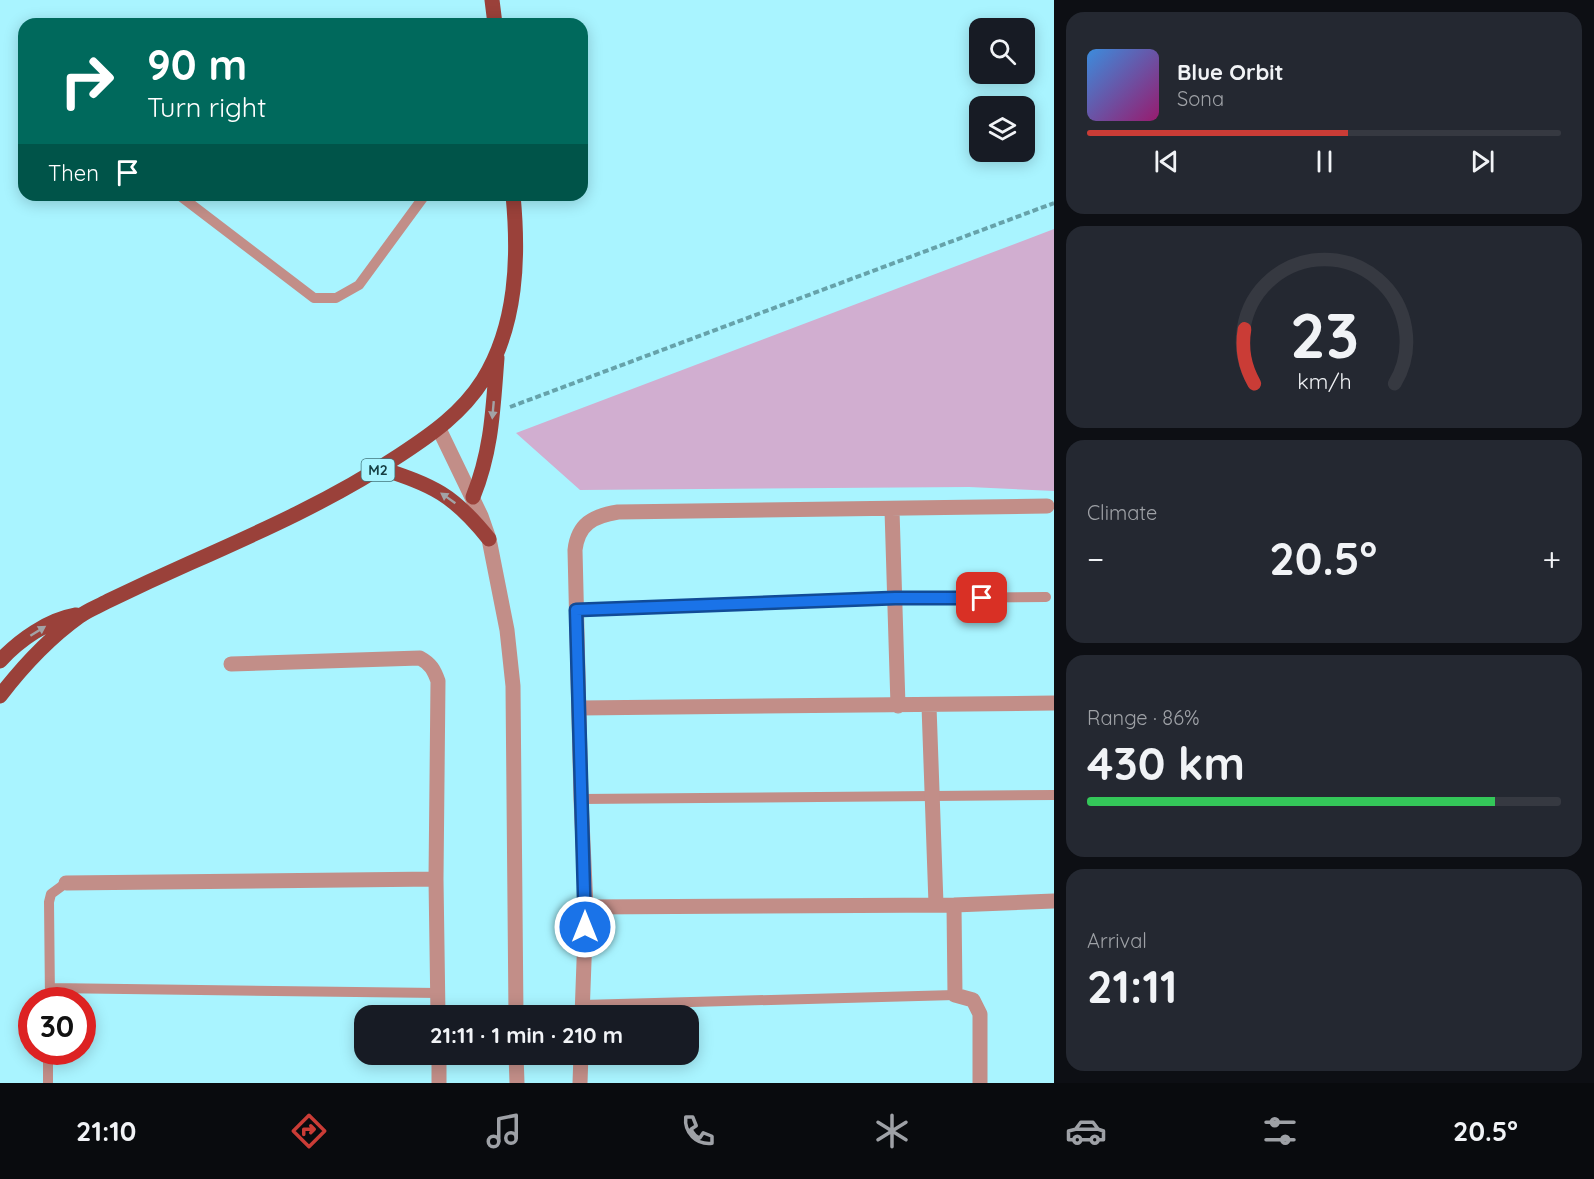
<!DOCTYPE html>
<meta charset="utf-8">
<style>
body{margin:0;font-family:Quicksand,sans-serif;background:#242831;color:#f1f3f6;height:100vh;display:flex;flex-direction:column;font-size:22px;white-space:nowrap}
*{box-sizing:border-box;margin:0}
p{font-size:20px;color:#9ea1a6}
.icon{flex:none;width:33px;height:33px;fill:none;stroke:currentColor;stroke-width:2;stroke-linecap:round;stroke-linejoin:round}
.map{position:relative;flex:1;overflow:hidden}
.side{display:flex;flex-direction:column;gap:12px;padding:12px;background:#0d0f14;width:540px}
.side>*{flex:none}
.banner{position:absolute;left:18px;top:18px;width:570px;height:183px;border-radius:18px;box-shadow:0 3px 15px #0003;background:#00695c;color:#fff;overflow:hidden}
.controls{position:absolute;left:969px;top:18px;display:grid;gap:12px}
.controls a{display:grid;place-items:center;width:66px;height:66px;border-radius:12px;background:#171b24;box-shadow:0 3px 15px #0003;font-size:30px}
.speed{position:absolute;left:18px;top:987px;display:flex;gap:12px;font-size:30px;font-weight:700;text-align:center}
.speed>*{display:grid;place-content:center;width:78px;height:78px;border-radius:50%;background:#171b24;box-shadow:0 3px 15px #0003;line-height:1}
.speed .limit{border:9px solid #d22;background:#fff;color:#111}
.pin{position:absolute;display:grid;place-items:center;width:51px;height:51px;color:#fff;margin:-26px;border-radius:12px;box-shadow:0 3px 9px #0006}
.me{position:absolute;width:66px;margin:-33px;rotate:0deg;stroke-linejoin:round;filter:drop-shadow(0 0 4px #0008)}
.turn{display:flex;align-items:center;gap:21px;height:126px;padding:0 30px;font-size:27px}
.turn .icon{width:78px;height:78px;stroke-width:2.5}
.turn b{display:block;font-size:42px;line-height:51px}
.then{display:flex;align-items:center;height:57px;padding:0 30px;background:#0003;gap:12px;font-size:22px}
.big{font-size:45px;font-weight:700;line-height:1.1}
.side .card{flex:1;display:flex;flex-direction:column;justify-content:center;gap:9px;min-width:0;padding:0 21px;border-radius:18px;background:#242831}
.side .dial{align-items:center;gap:0}
.dial svg{height:156px;overflow:visible;fill:none;stroke:#363941;stroke-width:7;stroke-linecap:round;text-anchor:middle}
.dial text{fill:#f1f3f6;stroke:none}
.song{display:flex;align-items:center;gap:18px}
.cover{width:72px;height:72px;border-radius:9px;background:linear-gradient(135deg,hsl(210 70% 55%),hsl(320 70% 35%))}
.played{height:6px;border-radius:3px;background:linear-gradient(90deg,#ca3c36 55%,#363941 55%)}
.keys{display:flex;justify-content:space-around;direction:ltr}
.heat{display:flex;justify-content:space-between;align-items:center;font-size:33px;direction:ltr}
.charge{height:9px;border-radius:4px;background:linear-gradient(90deg,#34c759 86%,#363941 0)}
.trip{position:absolute;left:354px;top:1005px;width:345px;height:60px;border-radius:18px;background:#171b24;box-shadow:0 3px 15px #0003;font-weight:700;line-height:60px;text-align:center}
.dock{display:flex;height:96px;justify-content:space-around;align-items:center;background:#090b0e;color:#9ea1a6}
.dock .icon{width:42px;height:42px}
.dock .current{color:#ca3c36}
.dock b{font-size:27px;color:#f1f3f6}
main{display:flex;flex:1;min-height:0}
.map>svg:first-child{display:block}
</style>
<main>
<div class="map">
<svg width="1054" height="1083" viewBox="0 0 1054 1083">
<rect width="100%" height="100%" fill="#a9f4ff"/>
<path fill="#d1aed0" d="M1054,229V491L969,487L580,490L516,433Z"/>
<g fill="none" stroke-linecap="round" stroke-linejoin="round">
<path stroke="#66a2aa" stroke-width="4" stroke-dasharray="6 3" stroke-linecap="butt" d="M510,407L1054,203"/>
<path stroke="#c28e88" stroke-width="10" d="M179,195L314,298H336L359,285L425,195
M576,610L895,598L1046,597
M581,799L1054,795
M50,988L438,993
M50,1000L49,902L51,894L66,883
M582,1005L955,995
M48,1083V1052"/>
<path stroke="#c28e88" stroke-width="15" d="M439,429L481,516L489,539L507,630L513,686L516,1016
M892,510L898,706
M231,664L420,658C431,664 434,670 438,681L436,879L438,1016
M929,706L936,904
M580,708L1054,703
M66,883L436,879
M954,905L955,995L973,1000L980,1014V1083
M586,907L954,905L1054,901
M582,1016L586,907L581,799L575,550C578,524 593,516 618,512L1047,506
M439,1054V1083
M516,1054L517,1083
M580,1083L581,1054"/>
<path stroke="#9a413a" stroke-width="15" d="M492,0L495,24
M380,468C434,486 453,494 489,539
M473,497C492,450 493,408 497,358
M0,661C19,640 48,620 76,615
M0,696C23,666 49,638 80,616C88,610 99,606 108,601C135,588 163,575 190,563C262,531 334,499 400,455C432,434 462,413 483,380C517,325 519,257 513,195"/>
</g>
<defs><path id="oneway-solid" d="M-6-.8H1V-3.2L6.5 0L1 3.2V.8H-6Z" transform="scale(1.5)"/></defs>
<g fill="#a2a3a6">
<use href="#oneway-solid" transform="translate(493 410) rotate(95)"/>
<use href="#oneway-solid" transform="translate(448 498) rotate(-145)"/>
<use href="#oneway-solid" transform="translate(38 631) rotate(-32)"/>
</g>
<g fill="none" stroke-linecap="round" stroke-linejoin="round">
<g stroke="#114b97" stroke-width="15">
<path id="route" d="M585,927L576,610L895,598H982"/>
</g>
<use href="#route" stroke="#1a73e8" stroke-width="10"/>
</g>
<g text-anchor="middle" dominant-baseline="central" stroke-width="5" stroke-linejoin="round" paint-order="stroke">
<rect fill="#a9f4ff" stroke="#42767d" stroke-width="1.5" x="361.5" y="459" width="33" height="22" rx="4.5"/>
<g font-size="14" font-weight="bold" fill="#164045">
<text x="378" y="470">M2</text>
</g>
</g>
</svg>
<div class="controls">
<a><svg class="icon" aria-label="search" viewBox="0 0 24 24"><circle cx="10" cy="10" r="6"/><path d="M15 15l6 6"/></svg></a>
<a><svg class="icon" aria-label="layers" viewBox="0 0 24 24"><path d="M12 4l9 5-9 5-9-5zM3 14l9 5 9-5"/></svg></a>
</div>
<div class="speed"><div class="limit">30</div></div>
<div class="pin" style="left:982px;top:598px;background:#d93025"><svg class="icon" aria-label="arrive" viewBox="0 0 24 24"><path d="M6 21V4h12l-3 4 3 4H6"/></svg></div>
<svg class="me" style="left:585px;top:927px" viewBox="-20 -20 40 40"><circle r="17" fill="#1a73e8" stroke="#fff" stroke-width="3"/><path d="M0-11L8 9 0 5-8 9z" fill="#fff"/></svg>
<div class="trip">21:11 · 1 min · 210 m</div>
<div class="banner">
<div class="turn"><svg class="icon" aria-label="right" viewBox="0 0 24 24"><path d="M7 20v-9h11M14 6l5 5-5 5"/></svg><div><b>90 m</b>Turn right</div></div>
<div class="then">Then<svg class="icon" aria-label="arrive" viewBox="0 0 24 24"><path d="M6 21V4h12l-3 4 3 4H6"/></svg></div>
</div>
</div>
<section class="side">
<div class="card">
<div class="song"><i class="cover"></i><div><b>Blue Orbit</b><p>Sona</p></div></div>
<div class="played"></div>
<div class="keys"><svg class="icon" aria-label="previous" viewBox="0 0 24 24"><path d="M18 5L8 12l10 7zM5 5v14"/></svg><svg class="icon" aria-label="pause" viewBox="0 0 24 24"><path d="M8 5v14M16 5v14"/></svg><svg class="icon" aria-label="next" viewBox="0 0 24 24"><path d="M6 5l10 7-10 7zM19 5v14"/></svg></div>
</div>
<div class="card dial"><svg viewBox="0 0 100 80">
<path d="M14 69A42 42 0 1 1 86 69"/>
<path d="M14 69A42 42 0 0 1 9 41" stroke="#ca3c36"/>
<text x="50" y="56" font-size="32" font-weight="700">23</text>
<text x="50" y="72" font-size="11">km/h</text>
</svg></div>
<div class="card"><p>Climate</p>
<div class="heat"><a>−</a><b class="big">20.5°</b><a>+</a></div>
</div>
<div class="card"><p>Range · 86%</p><b class="big">430 km</b><div class="charge"></div></div>
<div class="card"><p>Arrival</p><b class="big">21:11</b></div>
</section>
</main>
<nav class="dock">
<b>21:10</b>
<svg class="icon current" aria-label="directions" viewBox="0 0 24 24"><path d="M12 3l9 9-9 9-9-9zM9 14v-3h6M13 9l2 2-2 2"/></svg>
<svg class="icon" aria-label="music" viewBox="0 0 24 24"><path d="M9 18V5l10-2v13"/><circle cx="6" cy="18" r="3"/><circle cx="16" cy="16" r="3"/></svg>
<svg class="icon" aria-label="phone" viewBox="0 0 24 24"><path d="M5 4h4l2 5-3 2q2 4 5 5l2-3 5 2v4C11 20 4 13 5 4z"/></svg>
<svg class="icon" aria-label="climate" viewBox="0 0 24 24"><path d="M12 3v18M4 7l16 10M4 17L20 7"/></svg>
<svg class="icon" aria-label="car" viewBox="0 0 24 24"><path d="M5 17H2v-5l4-1 3-4h7l3 4 3 1v5h-3M9 17h6M6 11h13"/><circle cx="7" cy="17" r="2"/><circle cx="17" cy="17" r="2"/></svg>
<svg class="icon" aria-label="filters" viewBox="0 0 24 24"><path d="M4 7h16M4 17h16"/><circle cx="9" cy="7" r="2"/><circle cx="15" cy="17" r="2"/></svg>
<b>20.5°</b>
</nav>
